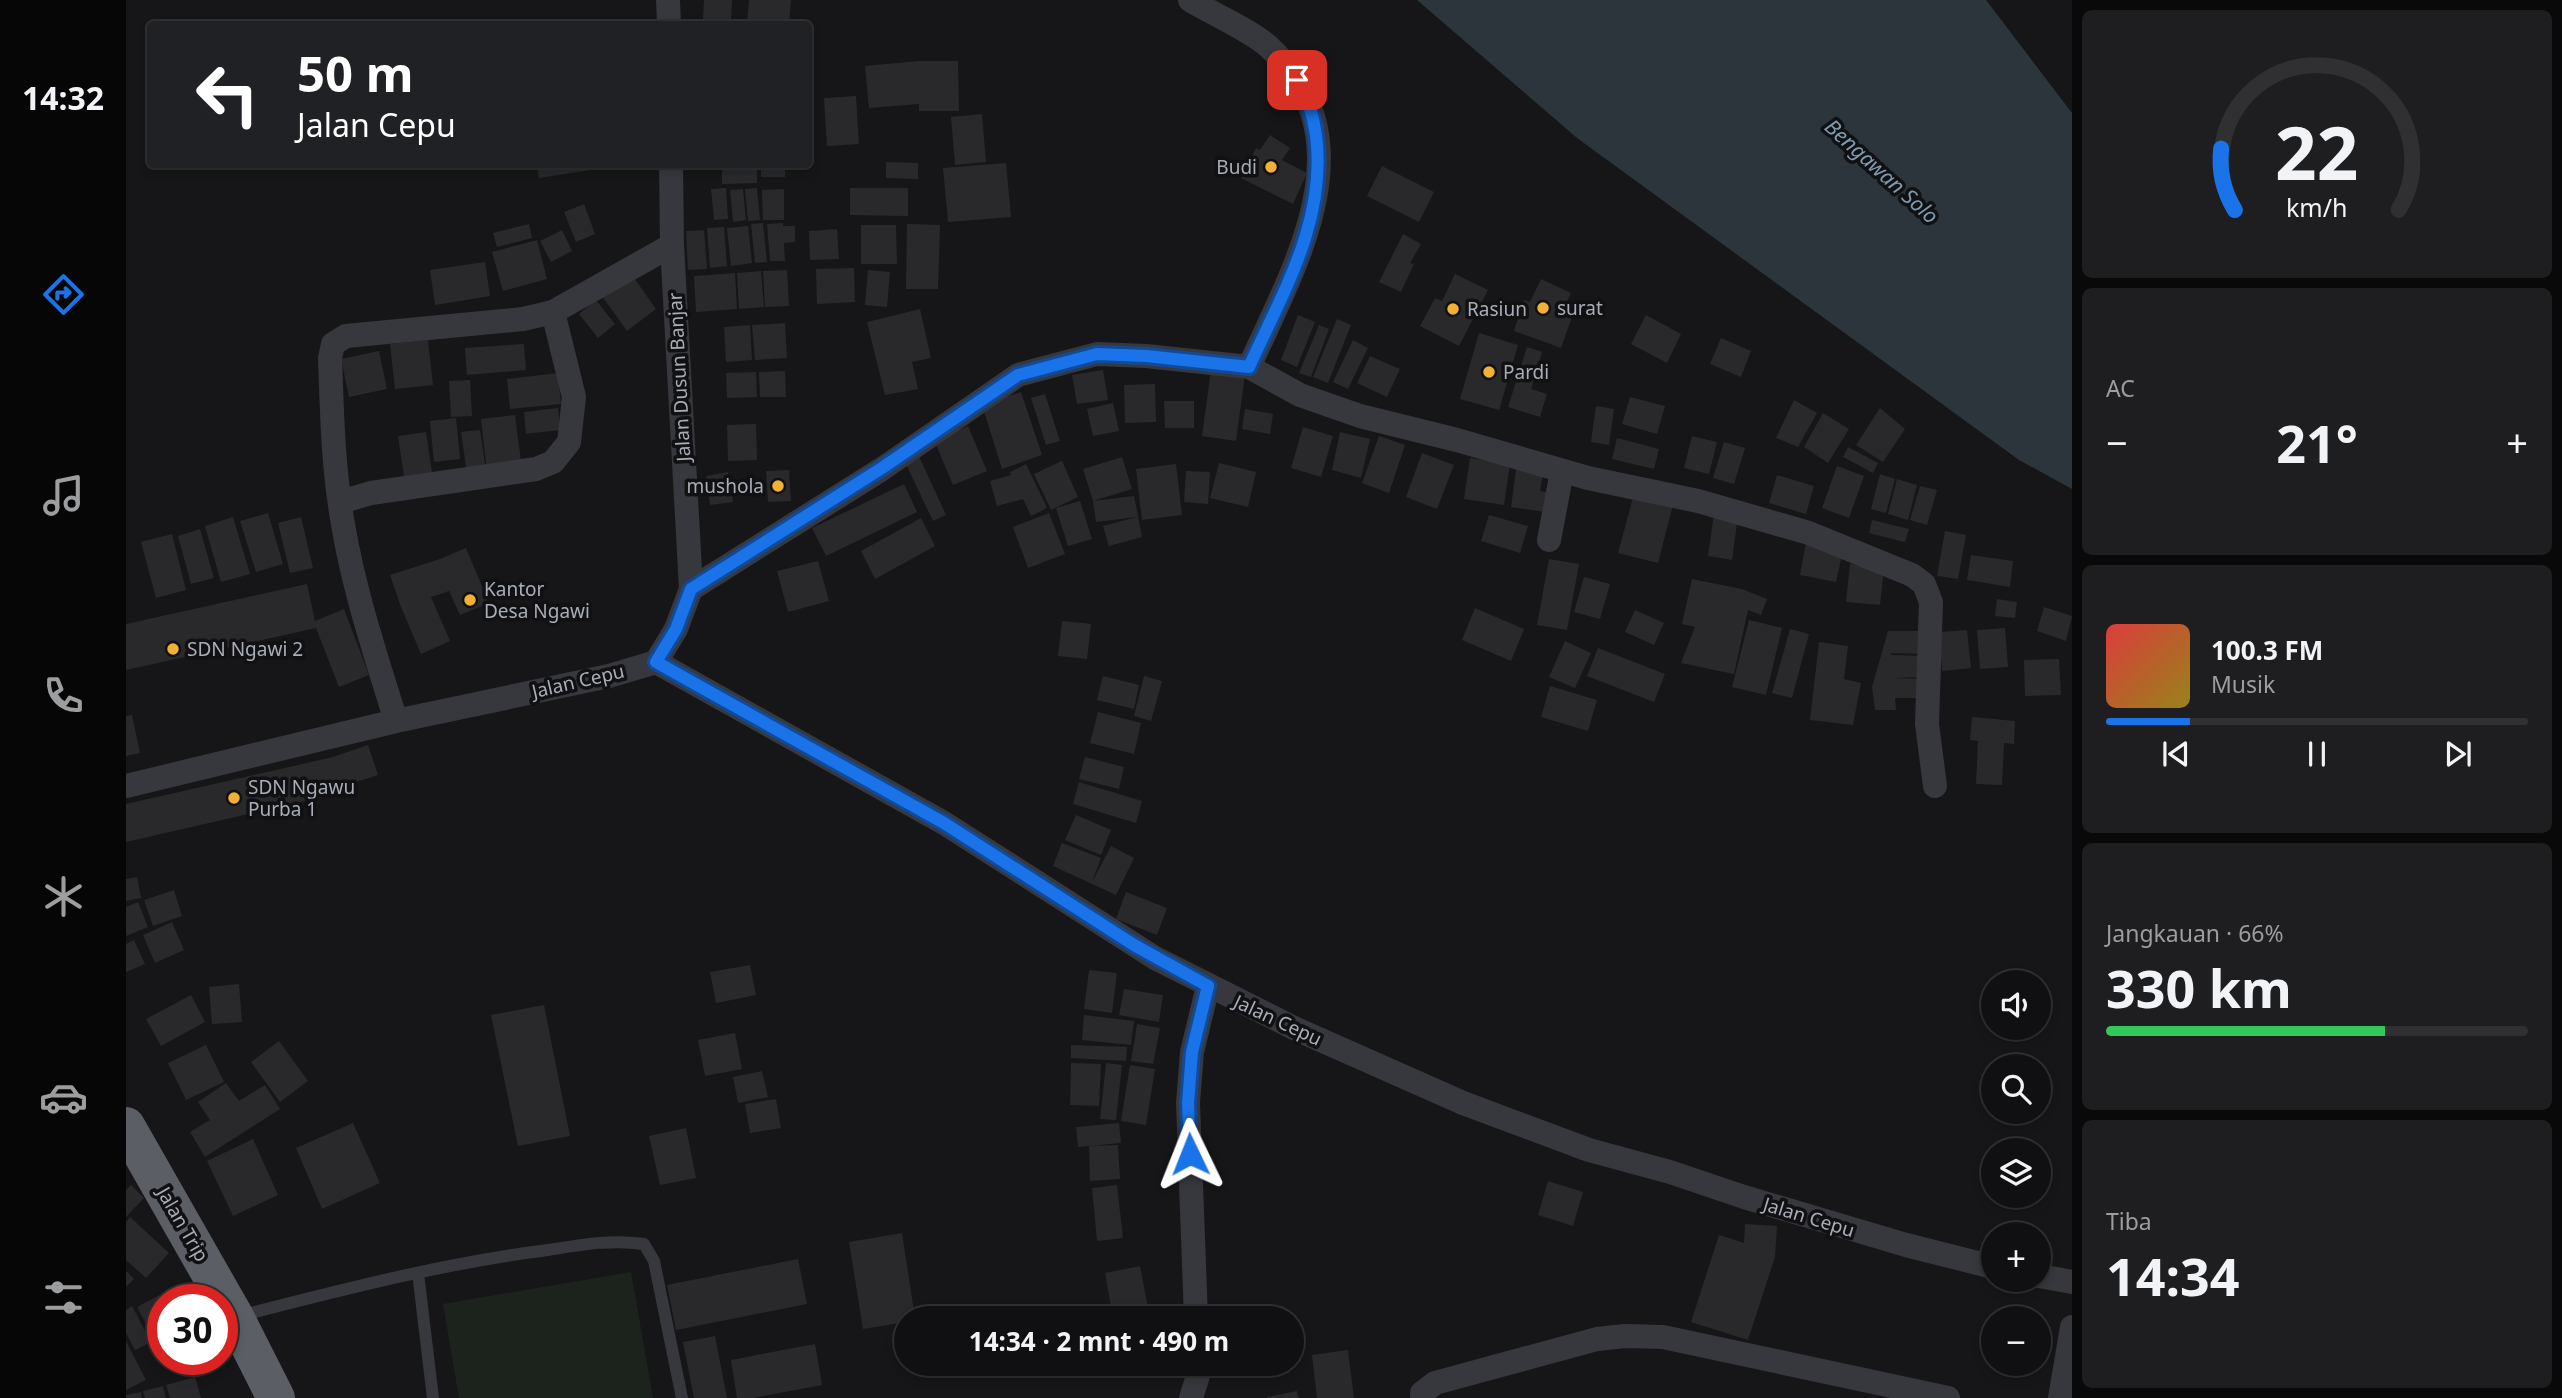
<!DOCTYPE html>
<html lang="id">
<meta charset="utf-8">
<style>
body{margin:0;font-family:"Noto Sans",sans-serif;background:#1e1e20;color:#f1f3f6;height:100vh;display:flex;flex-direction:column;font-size:26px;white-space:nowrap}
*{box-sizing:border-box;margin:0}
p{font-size:23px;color:#9c9d9f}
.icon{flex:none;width:38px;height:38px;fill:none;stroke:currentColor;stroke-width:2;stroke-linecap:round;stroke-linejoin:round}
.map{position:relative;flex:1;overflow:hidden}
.side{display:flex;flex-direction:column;gap:10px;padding:10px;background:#09090a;width:490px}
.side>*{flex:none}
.hud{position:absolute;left:21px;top:21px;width:665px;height:147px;border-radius:7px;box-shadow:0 4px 10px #0003,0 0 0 2px #303032;background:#202124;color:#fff;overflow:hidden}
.controls{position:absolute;left:1855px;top:970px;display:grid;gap:14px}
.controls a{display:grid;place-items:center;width:70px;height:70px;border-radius:50%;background:#101012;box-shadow:0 4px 10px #0003,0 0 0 2px #303032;font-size:35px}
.speed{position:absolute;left:21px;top:1284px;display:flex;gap:14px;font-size:35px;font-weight:700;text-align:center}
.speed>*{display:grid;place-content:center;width:91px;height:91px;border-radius:50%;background:#101012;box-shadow:0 4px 10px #0003,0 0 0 2px #303032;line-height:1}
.speed .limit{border:10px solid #d22;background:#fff;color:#111}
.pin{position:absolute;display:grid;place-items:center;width:60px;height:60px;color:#fff;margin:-30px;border-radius:14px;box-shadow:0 4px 10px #0006}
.me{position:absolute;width:77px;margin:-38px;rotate:358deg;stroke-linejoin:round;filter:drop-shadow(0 0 5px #0008)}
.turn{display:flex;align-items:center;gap:24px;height:147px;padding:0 35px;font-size:32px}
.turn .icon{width:91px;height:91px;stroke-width:2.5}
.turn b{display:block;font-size:49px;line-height:60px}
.big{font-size:52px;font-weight:700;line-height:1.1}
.side .tile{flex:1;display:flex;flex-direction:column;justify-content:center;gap:10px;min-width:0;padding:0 24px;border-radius:10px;background:#1e1e20}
.side .dial{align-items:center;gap:0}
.dial svg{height:182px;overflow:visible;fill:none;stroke:#303032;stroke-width:7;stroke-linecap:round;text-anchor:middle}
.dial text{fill:#f1f3f6;stroke:none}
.song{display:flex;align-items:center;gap:21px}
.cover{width:84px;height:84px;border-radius:10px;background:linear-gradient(135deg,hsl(0 70% 55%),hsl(50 70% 35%))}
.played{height:7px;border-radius:4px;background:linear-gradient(90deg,#1a73e8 20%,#303032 20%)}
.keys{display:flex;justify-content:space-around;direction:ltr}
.heat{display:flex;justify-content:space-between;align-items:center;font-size:38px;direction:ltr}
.charge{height:10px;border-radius:5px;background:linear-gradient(90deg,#34c759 66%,#303032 0)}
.trip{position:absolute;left:768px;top:1306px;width:410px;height:70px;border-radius:35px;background:#101012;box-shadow:0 4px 10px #0003,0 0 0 2px #303032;font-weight:700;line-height:70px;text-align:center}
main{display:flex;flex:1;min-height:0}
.dock{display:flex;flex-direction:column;width:126px;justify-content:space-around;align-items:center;background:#060607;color:#9c9d9f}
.dock .icon{width:49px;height:49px}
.dock .active{color:#1a73e8}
.dock b{font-size:32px;color:#f1f3f6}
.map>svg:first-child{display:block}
</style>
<main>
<nav class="dock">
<b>14:32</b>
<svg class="icon active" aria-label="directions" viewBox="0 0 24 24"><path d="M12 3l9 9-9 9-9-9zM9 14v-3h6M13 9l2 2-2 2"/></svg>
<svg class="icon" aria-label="music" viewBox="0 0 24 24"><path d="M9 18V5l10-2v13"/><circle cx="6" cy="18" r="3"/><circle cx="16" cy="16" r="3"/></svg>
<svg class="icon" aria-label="phone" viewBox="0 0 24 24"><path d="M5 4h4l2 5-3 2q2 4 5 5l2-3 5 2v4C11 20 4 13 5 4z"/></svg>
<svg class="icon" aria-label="climate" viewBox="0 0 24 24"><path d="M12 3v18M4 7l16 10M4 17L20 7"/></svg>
<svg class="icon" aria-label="car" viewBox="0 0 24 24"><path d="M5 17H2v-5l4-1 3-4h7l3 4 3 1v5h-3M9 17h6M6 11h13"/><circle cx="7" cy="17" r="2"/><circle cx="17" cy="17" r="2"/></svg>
<svg class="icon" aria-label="filters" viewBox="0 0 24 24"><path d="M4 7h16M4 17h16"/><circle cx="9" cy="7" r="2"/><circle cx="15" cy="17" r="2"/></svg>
</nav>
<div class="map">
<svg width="1946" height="1398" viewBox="0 0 1946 1398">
<rect width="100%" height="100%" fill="#161618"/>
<path fill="#1c231d" d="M505,1272L527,1398H333L317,1304Z"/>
<path fill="#2c353c" d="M1291,0H1860L1946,113V489L1893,460L1451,138Z"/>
<path fill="#29292c" d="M578,0H606L605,21L577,19Z
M623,0H665L663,24H621Z
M793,61H832L833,111H793V104L743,108L739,66Z
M730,96L733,144L701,146L698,98Z
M856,114L860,162L829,165L825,117Z
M1144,135L1164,148L1156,160L1181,173L1167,204L1115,178L1130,148L1134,150Z
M760,162L792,163V179L760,178Z
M880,163L885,217L822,222L817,168Z
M411,164H464L465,170L413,178Z
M596,164H631V183L596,184Z
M635,164H659V177H635Z
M1256,166L1308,192L1293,222L1241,196Z
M600,188L602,219L588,220L585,189Z
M631,188L634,220L622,221L619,189Z
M724,188H782V216L724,215Z
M617,189L620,220L607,222L604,190Z
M658,189V220H637L636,190Z
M458,204L469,234L450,242L438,212Z
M637,223L641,262L629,263L625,224Z
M657,223V226H669V242L658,243L659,261H644L641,224Z
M403,224L406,238L371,247L367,233Z
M781,224L814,225L812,289H780Z
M735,225H770L771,264H735Z
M622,226L626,263L605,266L601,228Z
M598,227L601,266L584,268L581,228Z
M711,229L713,259L684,260L683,231Z
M436,230L446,251L425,262L414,241Z
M578,230L581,269L562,270L560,231Z
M1277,234L1295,244L1284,263L1288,264L1275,292L1253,282Z
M411,240L421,279L377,291L366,252Z
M359,262L364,296L309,305L304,270Z
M728,268L729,302L691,304L690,269Z
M661,270L663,306L639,307L637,271Z
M742,270L764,272L761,307L739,305Z
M635,271L638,307L613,309L611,273Z
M609,273L611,309L570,312L568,276Z
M1329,274L1362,290L1333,346L1294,326L1309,298L1316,301Z
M506,275L530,309L501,331L476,296Z
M1415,279L1445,293L1435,314L1446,317L1435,348L1388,331L1398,300L1404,302Z
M470,300L489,324L472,338L453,314Z
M794,309L805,358L786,362L792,389L759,395L741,322Z
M1172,315L1189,322L1171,367L1155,360Z
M1520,315L1555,334L1541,363L1505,344Z
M1211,319L1225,325L1202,383L1187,377Z
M659,323L661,358L629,360L626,325Z
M624,325L626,360L600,362L598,327Z
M1193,325L1203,329L1185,377L1173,373Z
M1353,333L1392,345L1373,410L1334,399Z
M1595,338L1625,351L1615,377L1584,364Z
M302,340L307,385L269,389L264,344Z
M1227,340L1242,348L1222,389L1207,382Z
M398,344L400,370L341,375L339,348Z
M1401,347L1416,352L1405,389L1421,394L1414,417L1382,407Z
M253,351L261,389L223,397L215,359Z
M1244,356L1274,369L1261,397L1231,383Z
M977,370L982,400L951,404L946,375Z
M1085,370L1119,375L1110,441L1076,436Z
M659,371L660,397H634L633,372Z
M630,372L631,397L601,398L600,373Z
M432,373L435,404L384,409L381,379Z
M344,380L346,416L325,417L323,381Z
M1029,384L1030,422L999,423L998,385Z
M895,392L916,455L876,469L856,405Z
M919,394L934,441L920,445L905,398Z
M1504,397L1539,406L1531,434L1496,424Z
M1668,400L1691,413L1672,447L1650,438Z
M1038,401H1068V428H1039Z
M987,403L993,431L967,436L961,409Z
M1470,406L1488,409L1483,445L1465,442Z
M432,408L434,430L400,434L398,412Z
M1754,408L1779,429L1757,462L1730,445Z
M1119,409L1147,414L1144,434L1116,429Z
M1697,413L1723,429L1702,463L1678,447Z
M389,415L396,469L361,473L355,419Z
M330,418L334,459L308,462L304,421Z
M630,424L631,460L602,461L601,425Z
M842,426L861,471L827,485L808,440Z
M1177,427L1207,436L1195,477L1165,468Z
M354,430L360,471L341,474L335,432Z
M300,432L307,479L279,483L272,436Z
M1214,432L1244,439L1235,478L1206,470Z
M1253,436L1279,445L1263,493L1236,483Z
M1566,436L1591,442L1583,474L1558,468Z
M1491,438L1533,449L1528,469L1486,459Z
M1598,442L1619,448L1608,484L1587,478Z
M1722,447L1752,463L1747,473L1717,457Z
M791,452L820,515L807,521L777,458Z
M1296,453L1328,465L1311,509L1280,497Z
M996,457L1006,489L967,501L1008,496L1016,537L983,546L977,526L1011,517L970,522L967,501L957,469Z
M1344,458L1384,464L1378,505L1338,499Z
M936,461L952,497L925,510L908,474Z
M1093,463L1130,472L1122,507L1084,498Z
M1391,463L1418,467L1414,491L1429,494L1426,513L1385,507Z
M900,464L921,508L905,516L897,499L871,506L864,481L885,475L884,472Z
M1050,464L1056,515L1016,520L1010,469Z
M1711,466L1738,476L1723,518L1696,508Z
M663,470L665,501L642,502L640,471Z
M1060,471L1084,472L1082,504L1058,502Z
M602,472L607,502L584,505L580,476Z
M1754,474L1769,479L1760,513L1745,509Z
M1651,475L1688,486L1680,514L1643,503Z
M1771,479L1791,485L1782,520L1762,514Z
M778,484L791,512L700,556L686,528Z
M1794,486L1811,490L1801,525L1784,520Z
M1508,494L1547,505L1532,563L1492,553Z
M954,501L966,539L942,546L930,508Z
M142,513L157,564L130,572L114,521Z
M923,513L939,554L902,568L887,527Z
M1588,513L1612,516L1606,560L1582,556Z
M1363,515L1402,526L1394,553L1355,541Z
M107,517L124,574L95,582L79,526Z
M175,517L187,568L164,573L152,523Z
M795,518L809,546L749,579L735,551Z
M1746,520L1783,529L1779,542L1743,533Z
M74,529L88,578L65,584L52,536Z
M1819,531L1840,535L1832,579L1811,576Z
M46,534L60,590L30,598L15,542Z
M1680,543L1717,550L1710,582L1674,575Z
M340,548L363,603L334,615L323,591L305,597L324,641L295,654L275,607L264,575L314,559Z
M1845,555L1887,561L1884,587L1841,580Z
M1423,559L1453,564L1441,630L1411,625Z
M692,561L703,601L662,612L651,571Z
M1724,564L1758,567L1754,605L1720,602Z
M1458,577L1484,584L1474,619L1448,612Z
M1566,579L1616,589L1641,599L1635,615L1622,610L1608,674L1555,663L1569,627L1556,624Z
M181,584L189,621L218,609L243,675L213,687L190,628L0,670V624Z
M1871,599L1891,602L1889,618L1869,616Z
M1918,607L1946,616L1940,641L1911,631Z
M1349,608L1398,629L1385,661L1336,640Z
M1509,610L1538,623L1528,645L1499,632Z
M1623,620L1656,628L1640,695L1606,687Z
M936,621L965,624L961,659L932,656Z
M1879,628L1882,667L1854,669L1851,630Z
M1664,629L1683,634L1666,698L1646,693Z
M1841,630L1845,668L1816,671L1813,632Z
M1762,631H1798L1799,654L1765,653V655L1798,656L1799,677L1767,678L1798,679L1799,698H1769L1770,710H1749L1746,687Z
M1439,641L1465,653L1449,688L1423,677Z
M1693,642L1722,646L1718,679L1735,683L1727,725L1684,720Z
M1472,648L1539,674L1528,702L1461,676Z
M1933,659L1935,695L1899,696L1898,660Z
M977,676L1013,685L1008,709L971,700Z
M1018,676L1036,681L1025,721L1008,716Z
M1424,686L1471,700L1462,731L1415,717Z
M972,712L1015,723L1008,754L964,743Z
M6,715L14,753L0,756V716Z
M1846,717L1889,721L1888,744L1878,743L1876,785L1850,784L1852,741L1844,740Z
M242,745L252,775L214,787L215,793L0,842V804L207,757Z
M959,757L998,767L993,789L953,779Z
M953,782L1016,801L1010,823L947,804Z
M950,815L985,830L975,855L939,840Z
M936,843L975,858L966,882L985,846L1008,858L990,895L927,866Z
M11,877L15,898L0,901V879Z
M48,890L56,916L27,926L18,900Z
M1000,892L1041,908L1031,935L990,919Z
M12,902L22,927L0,936V907Z
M46,922L58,950L29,963L17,935Z
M8,940L19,964L0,972V944Z
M624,965L630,995L590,1003L584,972Z
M963,970L991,973L986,1013L958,1009Z
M113,984L116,1022L86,1024L83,987Z
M998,989L1037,995L1033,1022L993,1015Z
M65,995L79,1022L35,1046L20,1019Z
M418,1005L444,1136L392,1146L365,1015Z
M958,1015L1008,1021L1005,1045L956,1040Z
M1011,1024L1034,1028L1027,1064L1005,1061Z
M609,1033L616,1069L579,1076L572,1040Z
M153,1041L182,1081L154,1102L125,1062Z
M80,1045L98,1082L60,1100L42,1063Z
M945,1045L1001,1047L1000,1061L945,1058Z
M945,1063L975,1064L973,1106L944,1105Z
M980,1063L996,1065L990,1120L974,1119Z
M1004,1065L1029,1069L1020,1125L995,1121Z
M636,1071L642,1097L612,1103L607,1077Z
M100,1083L113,1101L139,1085L154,1109L79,1157L64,1132L84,1120L72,1102Z
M650,1099L655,1128L624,1133L619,1104Z
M227,1123L254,1183L196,1209L170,1148Z
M993,1123L995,1143L952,1147L950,1127Z
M560,1128L570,1178L534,1185L523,1136Z
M127,1139L152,1195L107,1216L81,1161Z
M992,1145L994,1179L964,1181L963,1146Z
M1422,1181L1457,1192L1447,1226L1412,1215Z
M5,1185L18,1198L0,1217V1190Z
M991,1185L997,1238L971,1241L966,1188Z
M4,1217L43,1253L20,1278L0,1260V1222Z
M1619,1224L1651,1226L1649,1257L1622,1340L1565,1322L1593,1235L1618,1243Z
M776,1233L789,1318H780V1322L737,1329L723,1242Z
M672,1259L681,1304L550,1330L541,1285Z
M1014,1266L1023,1313L987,1318L979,1273Z
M0,1271L8,1279L0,1287Z
M45,1289L51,1300H37V1337L29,1341L11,1307Z
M6,1306L25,1342L9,1350L0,1333V1310Z
M589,1336L601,1398H568L557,1342Z
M0,1341L20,1380L0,1390Z
M689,1344L696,1385L627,1398H611L605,1360Z
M1222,1350L1228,1398H1191L1186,1355Z
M990,1363H1021V1365L990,1369Z
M69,1377L75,1398H44L40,1385Z
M37,1386L40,1398H19L17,1391Z
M1171,1391L1173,1398H1141V1397Z
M15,1392L16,1398H0V1395Z"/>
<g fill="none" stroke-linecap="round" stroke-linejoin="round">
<path stroke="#37383d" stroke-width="12" d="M292,1273L307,1398
M113,1316C215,1290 318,1263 422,1250C454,1245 485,1239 518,1244L528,1261L556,1398"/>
<path stroke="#37383d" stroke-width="24" d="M542,0L543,24
M1064,0C1085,13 1126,31 1143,47C1244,141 1168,267 1123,367
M545,164L546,245L565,589
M214,502L245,493L410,469L427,462L443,442L448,397L427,312
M1423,540L1436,471
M530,662L550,629L565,589L756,469L892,375L971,354L1020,356L1123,367L1174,395L1234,416L1331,440L1462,478L1572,501L1683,533L1786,575L1798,584L1805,602L1801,724L1809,786
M270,721C250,656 228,591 217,524C207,469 206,413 204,358L207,344L220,336L397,319L427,312L546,245
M0,786L270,721L483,676L530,662L818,823L1029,958L1170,1029L1337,1103L1463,1150L1544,1172L1618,1197L1780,1245L1867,1267
M1913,1276L1946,1282
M1070,1318L1062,1103L1066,1052L1082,986
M1065,1398L1076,1363
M1296,1398V1393L1309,1383L1471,1339L1499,1336L1537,1337L1822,1398
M1934,1398L1946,1327"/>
<path stroke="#5b5e65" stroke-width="38" d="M0,1126L109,1317L150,1398"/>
</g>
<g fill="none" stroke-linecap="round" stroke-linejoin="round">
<g stroke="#114b97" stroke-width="18">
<path id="route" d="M1064,1154L1062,1103L1066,1052L1082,986L1008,945L818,823L530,662L550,629L565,589L756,468L892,375L971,354L1020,356L1123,367C1157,292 1201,220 1190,135C1187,115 1182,97 1171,80"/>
</g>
<use href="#route" stroke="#1a73e8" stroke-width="12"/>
</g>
<g fill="#f2b134" stroke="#111113" stroke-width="2.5">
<circle cx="1145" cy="167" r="7"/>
<circle cx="1417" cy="308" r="7"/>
<circle cx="1327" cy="309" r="7"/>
<circle cx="1363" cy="372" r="7"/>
<circle cx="652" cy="486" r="7"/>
<circle cx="344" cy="600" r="7"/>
<circle cx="47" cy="649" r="7"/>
<circle cx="108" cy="798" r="7"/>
</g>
<g text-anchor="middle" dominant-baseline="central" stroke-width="7" stroke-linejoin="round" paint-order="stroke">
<g font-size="19" fill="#a8adb8" stroke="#111113" text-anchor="start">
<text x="1131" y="167" text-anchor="end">Budi</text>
<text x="1431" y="308">surat</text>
<text x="1341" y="309">Rasiun</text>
<text x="1377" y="372">Pardi</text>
<text x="638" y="486" text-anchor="end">mushola</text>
<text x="358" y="589">Kantor<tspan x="358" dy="22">Desa Ngawi</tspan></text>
<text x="61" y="649">SDN Ngawi 2</text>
<text x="122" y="787">SDN Ngawu<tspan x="122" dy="22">Purba 1</tspan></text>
</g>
<g font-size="19" fill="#a8adb8" stroke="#111113">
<text transform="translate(553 377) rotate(-93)">Jalan Dusun Banjar</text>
<text transform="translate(452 681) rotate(-13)">Jalan Cepu</text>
<text transform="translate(1152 1020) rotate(25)">Jalan Cepu</text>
<text transform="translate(1683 1217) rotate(17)">Jalan Cepu</text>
<text transform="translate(57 1224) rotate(60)">Jalan Trip</text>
</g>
<g font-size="21" font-style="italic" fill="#7f9bb3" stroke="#111113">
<text transform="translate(1756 171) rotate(42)">Bengawan Solo</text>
</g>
</g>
</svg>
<div class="controls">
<a><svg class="icon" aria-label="sound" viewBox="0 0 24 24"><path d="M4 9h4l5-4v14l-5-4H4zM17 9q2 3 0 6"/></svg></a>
<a><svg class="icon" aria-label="search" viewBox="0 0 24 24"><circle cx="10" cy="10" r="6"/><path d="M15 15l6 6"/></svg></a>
<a><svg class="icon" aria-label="layers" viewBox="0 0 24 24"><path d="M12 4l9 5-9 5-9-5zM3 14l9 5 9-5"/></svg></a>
<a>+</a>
<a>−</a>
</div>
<div class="speed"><div class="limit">30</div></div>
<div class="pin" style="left:1171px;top:80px;background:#d93025"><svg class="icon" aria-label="arrive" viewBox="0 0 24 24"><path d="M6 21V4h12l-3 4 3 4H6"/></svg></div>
<svg class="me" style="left:1064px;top:1154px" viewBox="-20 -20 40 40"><path d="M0-17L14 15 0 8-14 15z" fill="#1a73e8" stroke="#fff" stroke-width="4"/></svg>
<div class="trip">14:34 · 2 mnt · 490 m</div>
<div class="hud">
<div class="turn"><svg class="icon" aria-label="left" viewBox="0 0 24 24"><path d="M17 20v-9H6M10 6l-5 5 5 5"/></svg><div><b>50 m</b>Jalan Cepu</div></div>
</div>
</div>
<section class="side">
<div class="tile dial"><svg viewBox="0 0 100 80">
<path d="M14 69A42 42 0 1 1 86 69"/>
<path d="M14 69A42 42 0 0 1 8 42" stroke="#1a73e8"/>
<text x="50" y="56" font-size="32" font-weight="700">22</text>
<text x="50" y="72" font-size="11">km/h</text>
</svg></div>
<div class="tile"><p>AC</p>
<div class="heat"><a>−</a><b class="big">21°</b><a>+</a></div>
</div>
<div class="tile">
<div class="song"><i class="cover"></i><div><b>100.3 FM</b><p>Musik</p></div></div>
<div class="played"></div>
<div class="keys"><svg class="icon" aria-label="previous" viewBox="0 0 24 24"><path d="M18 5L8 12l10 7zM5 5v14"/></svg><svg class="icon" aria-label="pause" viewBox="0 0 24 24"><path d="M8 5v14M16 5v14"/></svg><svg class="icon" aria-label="next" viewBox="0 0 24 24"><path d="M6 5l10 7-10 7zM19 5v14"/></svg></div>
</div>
<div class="tile"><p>Jangkauan · 66%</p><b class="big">330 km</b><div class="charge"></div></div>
<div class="tile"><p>Tiba</p><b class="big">14:34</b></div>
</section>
</main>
